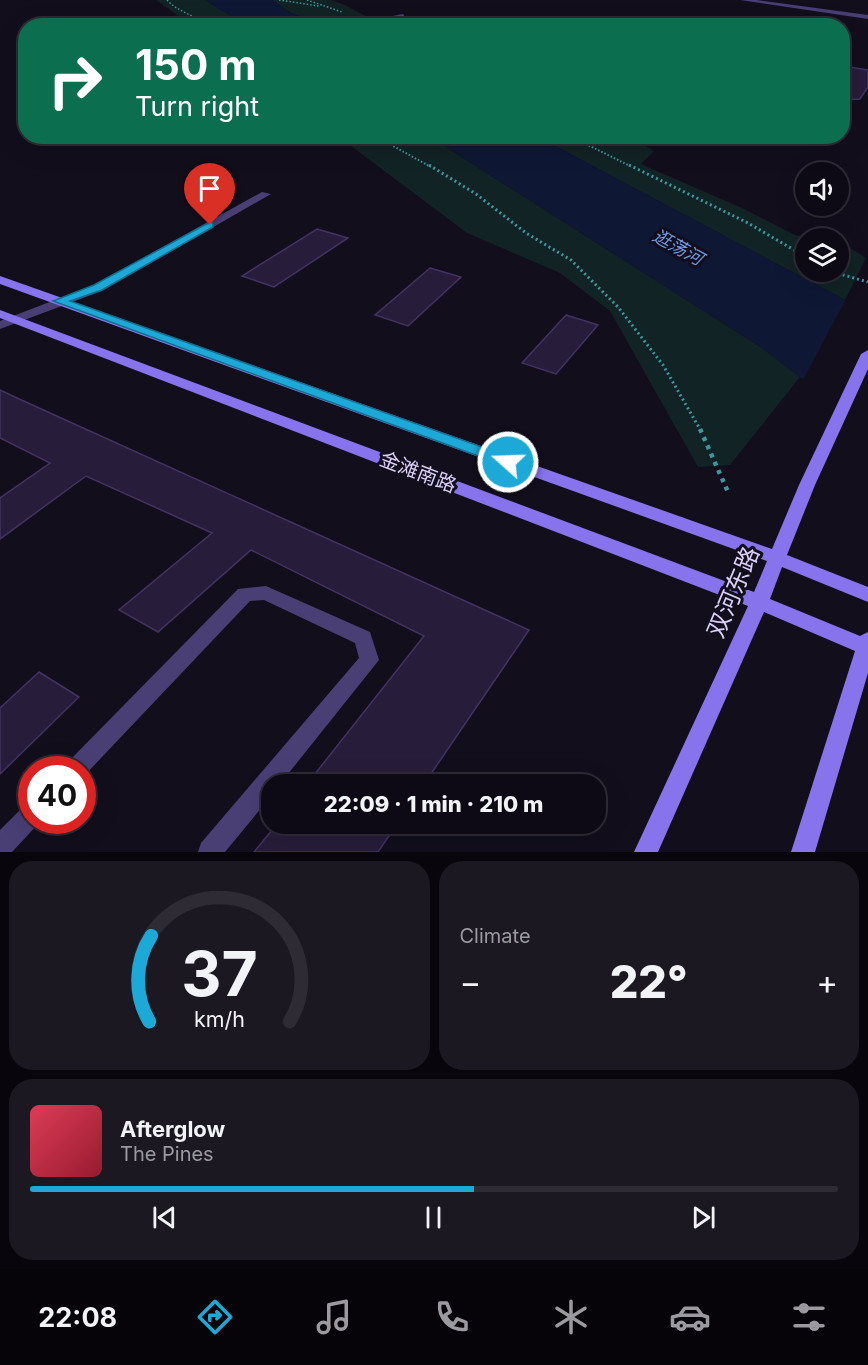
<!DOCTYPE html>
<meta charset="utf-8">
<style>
body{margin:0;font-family:Inter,"Noto Sans SC",sans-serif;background:#1c1822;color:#f1f3f6;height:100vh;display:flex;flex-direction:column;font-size:22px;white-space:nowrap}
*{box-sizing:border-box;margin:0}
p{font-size:20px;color:#9b9aa0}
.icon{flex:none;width:33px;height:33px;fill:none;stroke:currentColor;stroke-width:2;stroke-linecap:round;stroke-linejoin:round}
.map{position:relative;height:852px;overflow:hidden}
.details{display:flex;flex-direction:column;gap:9px;padding:9px;background:#08060c;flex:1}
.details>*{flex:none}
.hud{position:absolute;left:18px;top:18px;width:832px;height:126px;border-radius:24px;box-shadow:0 6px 24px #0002,0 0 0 2px #2e2b34;background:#0b6e4f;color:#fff;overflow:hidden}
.controls{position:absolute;left:795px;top:162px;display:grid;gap:12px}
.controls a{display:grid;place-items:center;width:54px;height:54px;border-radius:50%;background:#0e0a15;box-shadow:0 6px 24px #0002,0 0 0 2px #2e2b34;font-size:30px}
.speed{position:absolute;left:18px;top:756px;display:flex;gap:12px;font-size:30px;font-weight:700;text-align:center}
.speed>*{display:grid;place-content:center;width:78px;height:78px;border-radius:50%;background:#0e0a15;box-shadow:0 6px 24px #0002,0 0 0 2px #2e2b34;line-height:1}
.speed .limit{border:9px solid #d22;background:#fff;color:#111}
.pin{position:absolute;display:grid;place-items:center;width:51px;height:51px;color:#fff;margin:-62px -26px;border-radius:50% 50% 50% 0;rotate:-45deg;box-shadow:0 0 6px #0007}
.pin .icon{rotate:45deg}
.me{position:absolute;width:66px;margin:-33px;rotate:290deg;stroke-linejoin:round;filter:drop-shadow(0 0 4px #0008)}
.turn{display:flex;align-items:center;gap:21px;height:126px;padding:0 18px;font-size:27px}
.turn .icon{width:78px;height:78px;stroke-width:2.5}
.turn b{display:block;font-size:42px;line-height:51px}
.big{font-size:45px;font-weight:800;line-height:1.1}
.details .card{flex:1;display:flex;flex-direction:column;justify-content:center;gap:9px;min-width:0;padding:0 21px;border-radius:24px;background:#1c1822}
.details .dial{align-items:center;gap:0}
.dial svg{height:156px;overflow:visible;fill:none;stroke:#2e2b34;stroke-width:7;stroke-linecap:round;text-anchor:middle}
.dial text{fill:#f1f3f6;stroke:none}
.song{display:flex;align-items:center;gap:18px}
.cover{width:72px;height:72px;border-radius:9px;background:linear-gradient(135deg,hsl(350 70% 55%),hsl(350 70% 35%))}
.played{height:6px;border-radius:3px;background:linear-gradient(90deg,#1da9d7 55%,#2e2b34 55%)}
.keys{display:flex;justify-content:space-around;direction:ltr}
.heat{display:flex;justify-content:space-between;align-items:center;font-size:33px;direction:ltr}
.details .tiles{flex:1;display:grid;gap:9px;grid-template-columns:1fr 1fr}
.card:last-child{grid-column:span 2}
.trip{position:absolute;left:261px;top:774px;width:345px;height:60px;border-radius:24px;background:#0e0a15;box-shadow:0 6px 24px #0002,0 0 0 2px #2e2b34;font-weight:800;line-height:60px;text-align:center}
.tabs{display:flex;height:96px;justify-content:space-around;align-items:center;background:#060408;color:#9b9aa0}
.tabs .icon{width:42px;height:42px}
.tabs .selected{color:#1da9d7}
.tabs b{font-size:27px;color:#f1f3f6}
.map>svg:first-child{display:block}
</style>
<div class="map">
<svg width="868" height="852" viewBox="0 0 868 852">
<rect width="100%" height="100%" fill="#120e1c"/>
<path fill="#122325" d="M156,0H205L246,25H191Z
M272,0H331L345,5L382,25H324L291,13Z
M339,137H430L762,348L800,377L730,465L698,467L610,311L560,273L467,233Z
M538,137H622L639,142L654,151L641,164L744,209L797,236L816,234L834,238H806V272H838L839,241L866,258L845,300Z"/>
<path fill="#0e1734" d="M205,0H272L291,13L324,25H246Z
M430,137H538L868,312V429L762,348Z"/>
<path fill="#120e1c" d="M847,297L868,309V432L802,382Z"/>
<path fill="#271d3a" stroke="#433263" stroke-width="1.5" d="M843,66L868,70V87L860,99L843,100Z
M317,229L348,238L274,287L242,276Z
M430,268L461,277L408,326L375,315Z
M566,315L598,325L556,374L522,363Z
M0,390L17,398L529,630L424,784H307L424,636L251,550L158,632L119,610L212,533L86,476L0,539V498L50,463L0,438Z
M39,672L79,697L0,774V708Z
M277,824H397L378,852H254Z"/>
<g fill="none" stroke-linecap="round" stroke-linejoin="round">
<path stroke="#3c979f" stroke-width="1.5" stroke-dasharray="1.5 2" stroke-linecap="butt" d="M167,0C178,12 195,15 207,26
M279,0L319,6
M307,0L342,12"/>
<path stroke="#3c979f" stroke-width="2" stroke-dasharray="1.5 2" stroke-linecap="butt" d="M375,136L431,167
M570,136L632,167"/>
<path stroke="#3c979f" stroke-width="3" stroke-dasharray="2 3" stroke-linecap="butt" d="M429,165L476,194L526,233L571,260L618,307L663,365L701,431
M629,165L748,223L806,257
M833,272L868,282"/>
<path stroke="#3c979f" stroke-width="4.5" stroke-dasharray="4 5" stroke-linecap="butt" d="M700,429L728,492"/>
<path fill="#493f75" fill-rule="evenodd" d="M740,0H756L868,15V19Z
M403,14L405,17L359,26H342Z
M262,192L271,194L102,291L0,329V321L94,285Z
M266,586L370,632L379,660L280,784H272V795L225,852H198L201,843L359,658L355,643L264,600L250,601L83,777L82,770H64L67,763L238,589Z
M32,803V820L40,822L12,852H0V830L24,806Z"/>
<path fill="#8773ec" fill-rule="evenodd" d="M0,276L772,549L799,485L861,354L868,350V369L815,485L787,555L868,587V602L782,567L770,599L860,636L868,632V673L815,852H791L855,651L764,612L658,852H634L748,606L0,318V310L754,592L767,561L0,284Z"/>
</g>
<path fill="#1da9d7" stroke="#136e8c" stroke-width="1.5" d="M210,222L213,223V227L102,290L70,301L513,458L515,462L513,465H503L53,301L94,285Z"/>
<g text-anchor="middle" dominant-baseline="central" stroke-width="6" stroke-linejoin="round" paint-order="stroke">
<g font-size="18" font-style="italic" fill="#6b9deb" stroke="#120e1c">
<text transform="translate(678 247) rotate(29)">逛荡河</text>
</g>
<g font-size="20" fill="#dacff9" stroke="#120e1c">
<text transform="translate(418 472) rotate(21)">金滩南路</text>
</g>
<g font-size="24" fill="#dacff9" stroke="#120e1c">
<text transform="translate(733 592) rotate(-67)">双河东路</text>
</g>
</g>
</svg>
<div class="controls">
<a><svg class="icon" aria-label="sound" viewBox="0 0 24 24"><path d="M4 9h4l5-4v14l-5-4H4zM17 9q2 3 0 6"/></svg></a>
<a><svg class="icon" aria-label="layers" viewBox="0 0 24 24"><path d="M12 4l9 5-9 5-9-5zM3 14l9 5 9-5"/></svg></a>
</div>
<div class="speed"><div class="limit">40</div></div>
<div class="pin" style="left:210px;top:225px;background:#d93025"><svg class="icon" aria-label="arrive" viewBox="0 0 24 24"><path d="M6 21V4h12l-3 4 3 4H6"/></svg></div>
<svg class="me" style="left:508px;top:462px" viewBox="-20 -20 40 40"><circle r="17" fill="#1da9d7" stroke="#fff" stroke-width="3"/><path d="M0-11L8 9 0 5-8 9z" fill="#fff"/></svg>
<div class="trip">22:09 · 1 min · 210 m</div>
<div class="hud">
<div class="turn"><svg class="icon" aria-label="right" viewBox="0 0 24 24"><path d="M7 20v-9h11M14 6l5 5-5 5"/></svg><div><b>150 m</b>Turn right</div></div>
</div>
</div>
<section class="details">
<div class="tiles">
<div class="card dial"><svg viewBox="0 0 100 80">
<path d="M14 69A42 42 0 1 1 86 69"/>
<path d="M14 69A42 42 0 0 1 15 25" stroke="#1da9d7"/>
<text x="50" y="56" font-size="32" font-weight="700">37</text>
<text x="50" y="72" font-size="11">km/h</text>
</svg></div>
<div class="card"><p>Climate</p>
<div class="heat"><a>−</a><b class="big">22°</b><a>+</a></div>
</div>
<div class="card">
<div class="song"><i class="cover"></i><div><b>Afterglow</b><p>The Pines</p></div></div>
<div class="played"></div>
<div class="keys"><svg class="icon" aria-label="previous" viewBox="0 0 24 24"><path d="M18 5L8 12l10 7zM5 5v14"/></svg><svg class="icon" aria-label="pause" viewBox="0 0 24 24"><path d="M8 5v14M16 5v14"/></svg><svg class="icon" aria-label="next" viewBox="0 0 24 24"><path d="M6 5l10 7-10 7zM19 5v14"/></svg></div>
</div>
</div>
</section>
<nav class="tabs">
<b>22:08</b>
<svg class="icon selected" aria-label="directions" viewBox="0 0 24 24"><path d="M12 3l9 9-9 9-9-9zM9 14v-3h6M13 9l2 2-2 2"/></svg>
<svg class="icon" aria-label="music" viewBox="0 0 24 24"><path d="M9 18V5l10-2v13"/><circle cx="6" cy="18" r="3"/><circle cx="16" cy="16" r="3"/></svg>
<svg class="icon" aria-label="phone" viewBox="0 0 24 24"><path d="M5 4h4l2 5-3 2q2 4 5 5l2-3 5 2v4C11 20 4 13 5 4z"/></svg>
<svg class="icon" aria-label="climate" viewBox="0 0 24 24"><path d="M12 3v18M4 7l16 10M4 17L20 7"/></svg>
<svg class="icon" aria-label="car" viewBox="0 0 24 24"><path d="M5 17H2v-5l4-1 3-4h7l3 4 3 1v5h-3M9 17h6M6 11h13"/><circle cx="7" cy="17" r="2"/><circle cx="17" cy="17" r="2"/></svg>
<svg class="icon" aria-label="filters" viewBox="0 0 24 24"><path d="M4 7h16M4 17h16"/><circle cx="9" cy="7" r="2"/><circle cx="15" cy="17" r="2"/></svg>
</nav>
